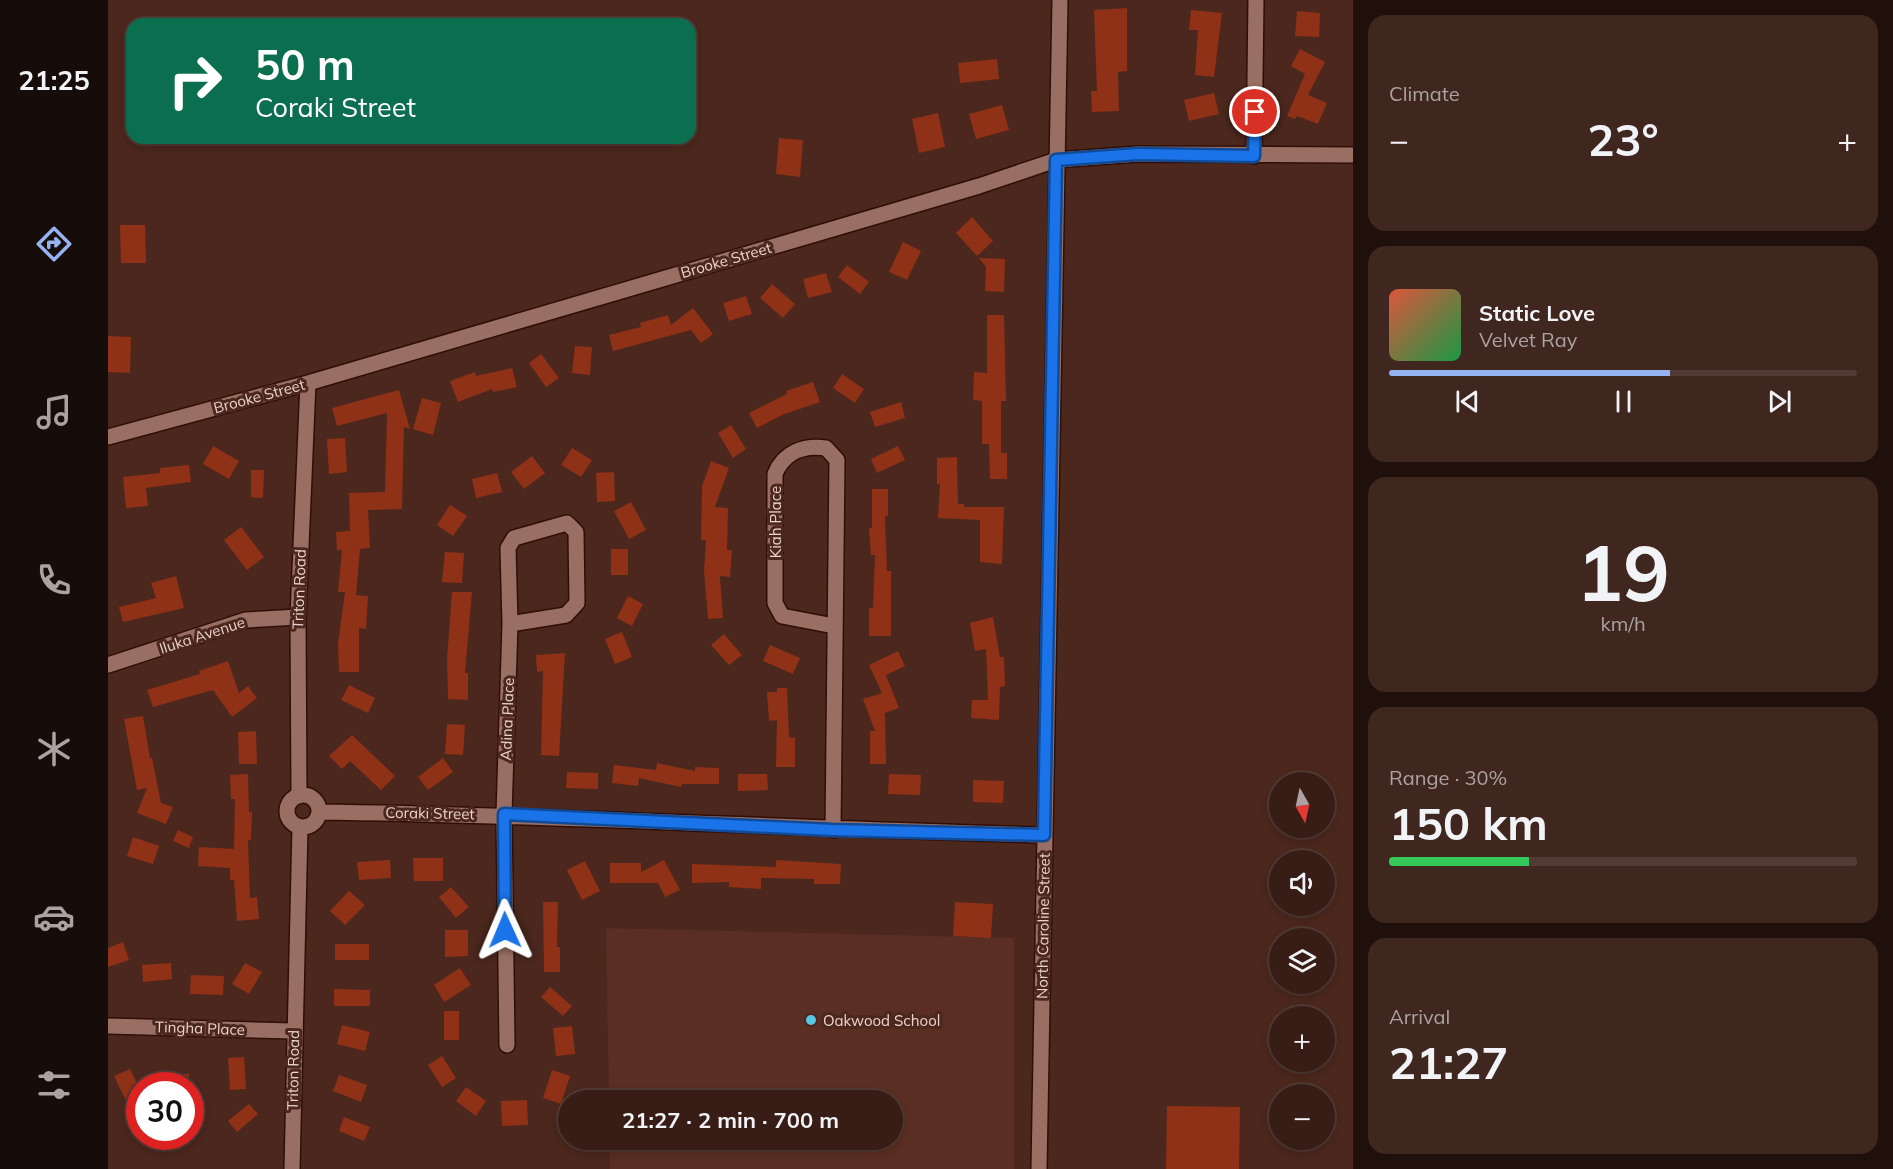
<!DOCTYPE html>
<meta charset="utf-8">
<style>
body{margin:0;font-family:Mulish,sans-serif;background:#3f261f;color:#f1f3f6;height:100vh;display:flex;flex-direction:column;font-size:22px;white-space:nowrap}
*{box-sizing:border-box;margin:0}
p{font-size:20px;color:#aba2a1}
.icon{flex:none;width:33px;height:33px;fill:none;stroke:currentColor;stroke-width:2;stroke-linecap:round;stroke-linejoin:round}
.map{position:relative;flex:1;overflow:hidden}
.panel{display:flex;flex-direction:column;gap:15px;padding:15px;background:#1f100c;width:540px}
.panel>*{flex:none}
.banner{position:absolute;left:18px;top:18px;width:570px;height:126px;border-radius:18px;box-shadow:0 3px 9px #0003,0 0 0 2px #523b35;background:#0b6e4f;color:#fff;overflow:hidden}
.needle{width:39px;rotate:171deg}
.tools{position:absolute;left:1161px;top:772px;display:grid;gap:12px}
.tools a{display:grid;place-items:center;width:66px;height:66px;border-radius:50%;background:#381d16;box-shadow:0 3px 9px #0003,0 0 0 2px #523b35;font-size:30px}
.speed{position:absolute;left:18px;top:1072px;display:flex;gap:12px;font-size:30px;font-weight:700;text-align:center}
.speed>*{display:grid;place-content:center;width:78px;height:78px;border-radius:50%;background:#381d16;box-shadow:0 3px 9px #0003,0 0 0 2px #523b35;line-height:1}
.speed .limit{border:9px solid #d22;background:#fff;color:#111}
.pin{position:absolute;display:grid;place-items:center;width:51px;height:51px;color:#fff;margin:-26px;border:3px solid #fff;border-radius:50%;box-shadow:0 2px 6px #0007}
.me{position:absolute;width:66px;margin:-33px;rotate:359deg;stroke-linejoin:round;filter:drop-shadow(0 0 4px #0008)}
.turn{display:flex;align-items:center;gap:21px;height:126px;padding:0 30px;font-size:27px}
.turn .icon{width:78px;height:78px;stroke-width:2.5}
.turn b{display:block;font-size:42px;line-height:51px}
.big{font-size:45px;font-weight:700;line-height:1.1}
.panel .card{flex:1;display:flex;flex-direction:column;justify-content:center;gap:9px;min-width:0;padding:0 21px;border-radius:18px;background:#3f261f}
.panel .dial{align-items:center;gap:0}
.dial b{font-size:78px;line-height:1}
.song{display:flex;align-items:center;gap:18px}
.cover{width:72px;height:72px;border-radius:9px;background:linear-gradient(135deg,hsl(10 70% 55%),hsl(140 70% 35%))}
.played{height:6px;border-radius:3px;background:linear-gradient(90deg,#95b2f1 60%,#523b35 60%)}
.keys{display:flex;justify-content:space-around;direction:ltr}
.heat{display:flex;justify-content:space-between;align-items:center;font-size:33px;direction:ltr}
.charge{height:9px;border-radius:4px;background:linear-gradient(90deg,#34c759 30%,#523b35 0)}
.trip{position:absolute;left:450px;top:1090px;width:345px;height:60px;border-radius:30px;background:#381d16;box-shadow:0 3px 9px #0003,0 0 0 2px #523b35;font-weight:700;line-height:60px;text-align:center}
main{display:flex;flex:1;min-height:0}
.dock{display:flex;flex-direction:column;width:108px;justify-content:space-around;align-items:center;background:#160c09;color:#aba2a1}
.dock .icon{width:42px;height:42px}
.dock .selected{color:#95b2f1}
.dock b{font-size:27px;color:#f1f3f6}
.map>svg:first-child{display:block}
</style>
<main>
<nav class="dock">
<b>21:25</b>
<svg class="icon selected" aria-label="directions" viewBox="0 0 24 24"><path d="M12 3l9 9-9 9-9-9zM9 14v-3h6M13 9l2 2-2 2"/></svg>
<svg class="icon" aria-label="music" viewBox="0 0 24 24"><path d="M9 18V5l10-2v13"/><circle cx="6" cy="18" r="3"/><circle cx="16" cy="16" r="3"/></svg>
<svg class="icon" aria-label="phone" viewBox="0 0 24 24"><path d="M5 4h4l2 5-3 2q2 4 5 5l2-3 5 2v4C11 20 4 13 5 4z"/></svg>
<svg class="icon" aria-label="climate" viewBox="0 0 24 24"><path d="M12 3v18M4 7l16 10M4 17L20 7"/></svg>
<svg class="icon" aria-label="car" viewBox="0 0 24 24"><path d="M5 17H2v-5l4-1 3-4h7l3 4 3 1v5h-3M9 17h6M6 11h13"/><circle cx="7" cy="17" r="2"/><circle cx="17" cy="17" r="2"/></svg>
<svg class="icon" aria-label="filters" viewBox="0 0 24 24"><path d="M4 7h16M4 17h16"/><circle cx="9" cy="7" r="2"/><circle cx="15" cy="17" r="2"/></svg>
</nav>
<div class="map">
<svg width="1245" height="1169" viewBox="0 0 1245 1169">
<rect width="100%" height="100%" fill="#4b271d"/>
<path fill="#5a2e22" d="M498,928L906,938V1169H502V1140H784V1101H501Z"/>
<path fill="#8f3116" d="M1019,8V71L1010,72L1011,111L984,112L983,91H989L986,10Z
M1083,10L1114,13L1106,77L1087,75L1090,30H1081Z
M1189,11L1212,13L1211,37L1187,36Z
M1192,49L1217,62L1200,95L1219,103L1210,124L1189,116L1187,119L1179,116L1197,74L1183,66Z
M889,59L891,79L852,83L850,63Z
M1106,93L1111,114L1081,121L1076,100Z
M894,105L901,130L868,139L861,114Z
M830,113L837,147L811,153L804,119Z
M671,138L695,140L692,177L668,174Z
M864,217L885,241L869,256L848,233Z
M12,225H37L38,263H13Z
M795,242L813,251L799,280L781,272Z
M871,258L897,259L896,292L877,291L878,267Z
M739,265L761,282L752,294L730,277Z
M718,273L724,292L700,298L695,279Z
M664,284L687,304L675,318L652,298Z
M638,296L644,314L621,321L615,303Z
M585,308L605,334L593,343L583,330L505,351L501,335L533,327L532,323L560,315L563,325Z
M879,315H896L898,401H893V453H899V479H882L881,444H874V401L865,400L866,372L879,373Z
M0,336L23,337L22,373L0,372Z
M467,346L484,347L482,375L464,373Z
M433,354L451,378L438,387L421,363Z
M404,368L409,387L385,392L384,389L350,402L342,381L367,372L368,376Z
M734,374L756,389L747,403L725,388Z
M705,382L712,402L674,415L649,428L641,413L679,394L678,391Z
M291,390L302,429L296,427L294,509L260,510L262,548L252,549L248,595L260,596L258,629L251,628V672H231L230,644L237,592H230L234,550H229L228,532L242,531L241,493L277,492L279,413L229,426L224,408Z
M314,398L333,403L325,435L305,429Z
M793,402L797,418L767,427L762,412Z
M623,425L638,449L625,458L610,433Z
M237,438L239,472L221,474L219,439Z
M105,446L131,461L121,479L95,464Z
M790,446L797,460L769,473L763,459Z
M464,448L484,460L473,477L453,465Z
M424,456L437,473L416,489L403,472Z
M849,457L850,504H856V507H896L894,564L872,562V520L830,518L832,484H829V458Z
M603,461L621,468L607,507L620,508L619,550H624L622,577L612,576L615,618L600,619L596,571L598,540H593L594,486Z
M81,465L83,482L38,488L40,506L18,508L15,477L52,473V468Z
M143,470H156L155,498L143,497Z
M506,472L507,501L489,502L488,473Z
M389,473L394,492L368,498L364,479Z
M764,489H780V516H777L779,571H783V636H761V608H765L767,555H763L761,528H764Z
M523,502L538,530L521,539L506,511Z
M342,505L359,516L345,536L329,525Z
M133,527L156,557L139,570L116,540Z
M503,549H520V575H503Z
M337,552L356,553L354,583L334,582Z
M68,576L76,608L15,622L11,607L48,598L43,583Z
M344,592H364L357,673H360V700L340,699L339,659Z
M520,596L535,604L524,626L509,618Z
M885,617L892,657H896L897,686L892,687L891,720L863,718L864,700H880L878,649L867,651L862,623Z
M514,632L524,657L507,664L497,639Z
M616,634L634,655L621,665L603,645Z
M662,645L692,658L685,674L655,661Z
M790,651L797,666L778,675L791,708L777,713L778,764H762V731H767L755,699L774,693L761,665Z
M457,653L451,756L433,755L435,671L429,672L428,655Z
M120,661L131,693L140,686L149,698L124,717L105,690L45,707L39,690L92,674L91,671Z
M241,685L267,698L260,713L233,700Z
M669,688H679L681,737L687,738V767H668L669,720L661,721L659,692H669Z
M35,716L42,758H44L53,803L65,807L58,824L29,813L39,788L29,790L16,719Z
M339,724L357,725L355,755L337,754Z
M148,731L149,764H131L130,732Z
M244,735L287,776L273,790L242,761L234,769L221,756Z
M335,758L345,772L320,790L310,777Z
M549,763L587,771V767L611,768V784H574L573,787L531,778L530,786L504,783L506,765L548,770Z
M459,772L490,773V789L458,788Z
M140,774L141,812H144L143,840H140L142,898L149,897L151,919L129,921L126,880H122V868L90,866L91,847L126,849L127,799H123L122,775Z
M630,774H659L660,790L630,791Z
M781,774L813,775L812,795L780,794Z
M865,780L896,781L895,803L865,802Z
M70,830L85,837L81,848L65,841Z
M25,837L51,846L45,864L19,856Z
M305,858H335V881H306Z
M282,860L283,878L251,880L249,862Z
M556,860L572,890L557,897L550,883H502V863H533V872Z
M668,860L733,864L732,884H706V879L653,878V889L621,887V882L584,883V864L668,867Z
M477,861L492,891L474,900L459,870Z
M343,887L361,907L348,918L331,897Z
M241,891L257,905L237,925L222,911Z
M435,902H450L449,947H452V972H436Z
M847,902L885,904L883,938L845,936Z
M337,930H360V956L337,957Z
M15,942L21,960L0,967V948Z
M227,944H261V960H227Z
M63,963L64,979L35,982L34,965Z
M137,963L154,972L141,994L124,984Z
M352,968L363,985L336,1002L326,985Z
M83,975L116,976L115,995L82,994Z
M442,987L464,1006L455,1016L433,997Z
M226,989L262,990V1006H226Z
M336,1011H351V1040H336Z
M234,1025L262,1032L257,1051L229,1044Z
M464,1026L467,1054L448,1056L445,1028Z
M334,1056L348,1078L334,1087L320,1065Z
M136,1057L138,1089L122,1090L120,1058Z
M22,1069L32,1089V1100L20,1105L6,1076Z
M444,1070L462,1076L453,1104L435,1098Z
M52,1074H81V1086H52Z
M231,1075L259,1085L253,1102L225,1091Z
M358,1087L378,1101L368,1116L348,1101Z
M419,1100L420,1125L394,1126L393,1101Z
M141,1104L150,1114L129,1132L120,1121Z
M1059,1106L1132,1107L1131,1169H1058Z
M236,1117L262,1127L256,1141L231,1131Z"/>
<g fill="none" stroke-linecap="round" stroke-linejoin="round">
<g stroke="#300e06" stroke-width="18">
<path id="minor" d="M1146,156L1148,0
M0,437L200,383L871,186L948,160L1030,154L1245,155
M0,665L138,620L190,617
M179 811a16 16 0 1 1 32 0a16 16 0 1 1-32 0Z
M191,796L190,617L200,383
M211,812C453,815 694,829 936,835
M725,830L729,460L718,448C696,445 676,452 667,474V603L674,616L726,626
M0,1026L185,1031
M399,1045L396,814L402,624L400,548L406,538L459,523L468,532L469,603L458,615L402,624
M184,1169L192,827
M931,1169L952,0"/>
</g>
<use href="#minor" stroke="#996f63" stroke-width="15"/>
</g>
<g fill="none" stroke-linecap="round" stroke-linejoin="round">
<g stroke="#114b97" stroke-width="15">
<path id="route" d="M397,930L396,814L725,830L936,835L948,160L1030,154L1146,156L1147,112"/>
</g>
<use href="#route" stroke="#1a73e8" stroke-width="10"/>
</g>
<circle fill="#58c8e4" stroke="#4b271d" stroke-width="2" cx="703" cy="1020" r="6"/>
<g text-anchor="middle" dominant-baseline="central" stroke-width="6" stroke-linejoin="round" paint-order="stroke">
<g font-size="15" fill="#ead2cb" stroke="#4b271d">
<text transform="translate(618 260) rotate(-16)">Brooke Street</text>
<text transform="translate(151 396) rotate(-15)">Brooke Street</text>
<text transform="translate(667 522) rotate(-90)">Kiah Place</text>
<text transform="translate(191 589) rotate(-88)">Triton Road</text>
<text transform="translate(94 635) rotate(-18)">Iluka Avenue</text>
<text transform="translate(399 719) rotate(-88)">Adina Place</text>
<text transform="translate(322 813) rotate(1)">Coraki Street</text>
<text transform="translate(935 926) rotate(-89)">North Caroline Street</text>
<text transform="translate(92 1028) rotate(2)">Tingha Place</text>
<text transform="translate(185 1070) rotate(-89)">Triton Road</text>
</g>
<g font-size="15" fill="#ead2cb" stroke="#4b271d" text-anchor="start">
<text x="715" y="1020">Oakwood School</text>
</g>
</g>
</svg>
<div class="tools">
<a><svg class="needle" viewBox="-14 -14 28 28"><path d="M0-13l5 13h-10z" fill="#e53935"/><path d="M0 13l5-13h-10z" fill="#aba2a1"/></svg></a>
<a><svg class="icon" aria-label="sound" viewBox="0 0 24 24"><path d="M4 9h4l5-4v14l-5-4H4zM17 9q2 3 0 6"/></svg></a>
<a><svg class="icon" aria-label="layers" viewBox="0 0 24 24"><path d="M12 4l9 5-9 5-9-5zM3 14l9 5 9-5"/></svg></a>
<a>+</a>
<a>−</a>
</div>
<div class="speed"><div class="limit">30</div></div>
<div class="pin" style="left:1147px;top:112px;background:#d93025"><svg class="icon" aria-label="arrive" viewBox="0 0 24 24"><path d="M6 21V4h12l-3 4 3 4H6"/></svg></div>
<svg class="me" style="left:397px;top:930px" viewBox="-20 -20 40 40"><path d="M0-17L14 15 0 8-14 15z" fill="#1a73e8" stroke="#fff" stroke-width="4"/></svg>
<div class="trip">21:27 · 2 min · 700 m</div>
<div class="banner">
<div class="turn"><svg class="icon" aria-label="right" viewBox="0 0 24 24"><path d="M7 20v-9h11M14 6l5 5-5 5"/></svg><div><b>50 m</b>Coraki Street</div></div>
</div>
</div>
<section class="panel">
<div class="card"><p>Climate</p>
<div class="heat"><a>−</a><b class="big">23°</b><a>+</a></div>
</div>
<div class="card">
<div class="song"><i class="cover"></i><div><b>Static Love</b><p>Velvet Ray</p></div></div>
<div class="played"></div>
<div class="keys"><svg class="icon" aria-label="previous" viewBox="0 0 24 24"><path d="M18 5L8 12l10 7zM5 5v14"/></svg><svg class="icon" aria-label="pause" viewBox="0 0 24 24"><path d="M8 5v14M16 5v14"/></svg><svg class="icon" aria-label="next" viewBox="0 0 24 24"><path d="M6 5l10 7-10 7zM19 5v14"/></svg></div>
</div>
<div class="card dial"><b>19</b><p>km/h</p></div>
<div class="card"><p>Range · 30%</p><b class="big">150 km</b><div class="charge"></div></div>
<div class="card"><p>Arrival</p><b class="big">21:27</b></div>
</section>
</main>
